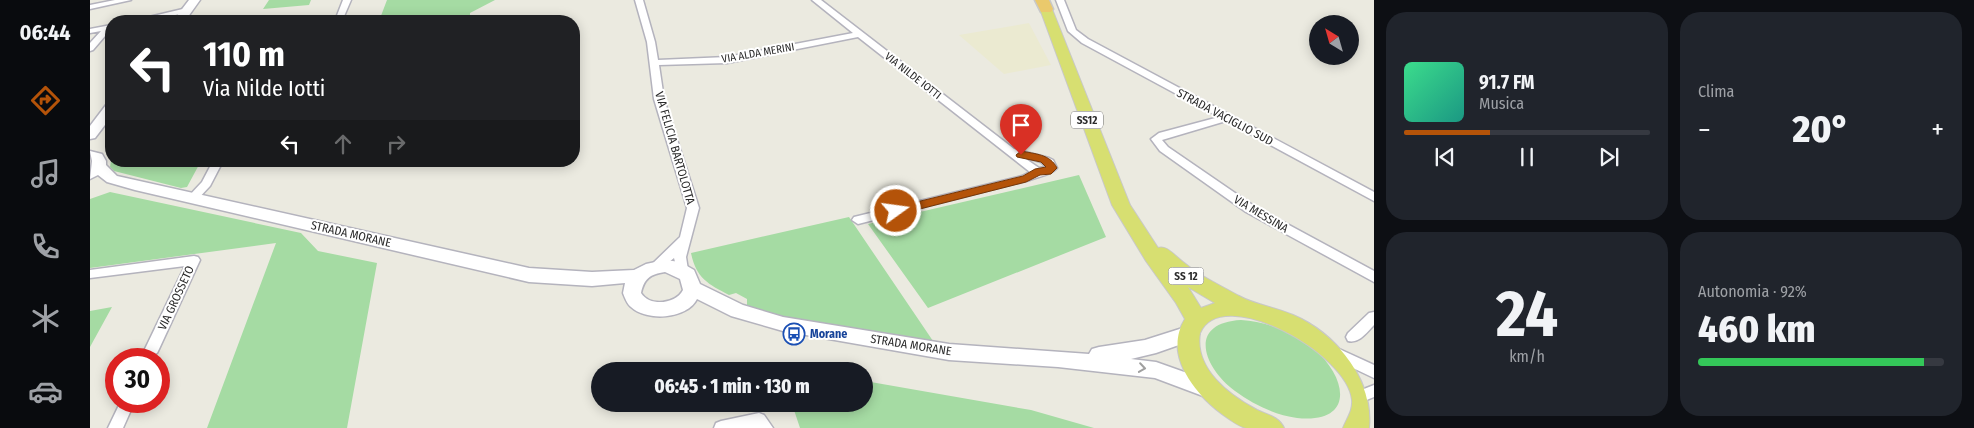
<!DOCTYPE html>
<html lang="it">
<meta charset="utf-8">
<style>
body{margin:0;font-family:"Fira Sans Condensed",sans-serif;background:#20242c;color:#f1f3f6;height:100vh;display:flex;flex-direction:column;font-size:19px;white-space:nowrap}
*{box-sizing:border-box;margin:0}
p{font-size:16px;color:#9ea1a6}
.icon{flex:none;width:28px;height:28px;fill:none;stroke:currentColor;stroke-width:2;stroke-linecap:round;stroke-linejoin:round}
.map{position:relative;flex:1;overflow:hidden}
.details{display:flex;flex-direction:column;gap:12px;padding:12px;background:#0d0f14;width:600px}
.details>*{flex:none}
.hud{position:absolute;left:15px;top:15px;width:475px;height:152px;border-radius:20px;box-shadow:0 2px 12px #0003;background:#202124;color:#fff;overflow:hidden}
.needle{width:32px;rotate:323deg}
.buttons{position:absolute;left:1219px;top:15px;display:grid;gap:10px}
.buttons a{display:grid;place-items:center;width:50px;height:50px;border-radius:50%;background:#171b24;box-shadow:0 2px 12px #0003;font-size:25px}
.speed{position:absolute;left:15px;top:348px;display:flex;gap:10px;font-size:25px;font-weight:700;text-align:center}
.speed>*{display:grid;place-content:center;width:65px;height:65px;border-radius:50%;background:#171b24;box-shadow:0 2px 12px #0003;line-height:1}
.speed .limit{border:8px solid #d22;background:#fff;color:#111}
.pin{position:absolute;display:grid;place-items:center;width:42px;height:42px;color:#fff;margin:-51px -21px;border-radius:50% 50% 50% 0;rotate:-45deg;box-shadow:0 0 5px #0007}
.pin .icon{rotate:45deg}
.me{position:absolute;width:55px;margin:-28px;rotate:76deg;stroke-linejoin:round;filter:drop-shadow(0 0 4px #0008)}
.turn{display:flex;align-items:center;gap:18px;height:105px;padding:0 15px;font-size:22px}
.turn .icon{width:65px;height:65px;stroke-width:2.5}
.turn b{display:block;font-size:35px;line-height:42px}
.lanes{display:flex;align-items:center;height:48px;padding:0 15px;background:#0003;justify-content:center;gap:25px;direction:ltr}
.lanes .off{opacity:.35}
.big{font-size:38px;font-weight:800;line-height:1.1}
.details .card{flex:1;display:flex;flex-direction:column;justify-content:center;gap:8px;min-width:0;padding:0 18px;border-radius:20px;background:#20242c}
.details .dial{align-items:center;gap:0}
.dial b{font-size:65px;line-height:1}
.song{display:flex;align-items:center;gap:15px}
.cover{width:60px;height:60px;border-radius:8px;background:linear-gradient(135deg,hsl(150 70% 55%),hsl(170 70% 35%))}
.played{height:5px;border-radius:2px;background:linear-gradient(90deg,#b45309 35%,#363941 35%)}
.keys{display:flex;justify-content:space-around;direction:ltr}
.heat{display:flex;justify-content:space-between;align-items:center;font-size:28px;direction:ltr}
.charge{height:8px;border-radius:4px;background:linear-gradient(90deg,#34c759 92%,#363941 0)}
.details .tiles{flex:1;display:grid;gap:12px;grid-template-columns:repeat(2,1fr)}
.trip{position:absolute;left:501px;top:362px;width:282px;height:50px;border-radius:25px;background:#171b24;box-shadow:0 2px 12px #0003;font-weight:800;line-height:50px;text-align:center}
main{display:flex;flex:1;min-height:0}
.tab-bar{display:flex;flex-direction:column;width:90px;justify-content:space-around;align-items:center;background:#090b0e;color:#9ea1a6}
.tab-bar .icon{width:35px;height:35px}
.tab-bar .active{color:#b45309}
.tab-bar b{font-size:22px;color:#f1f3f6}
.map>svg:first-child{display:block}
</style>
<main>
<nav class="tab-bar">
<b>06:44</b>
<svg class="icon active" aria-label="directions" viewBox="0 0 24 24"><path d="M12 3l9 9-9 9-9-9zM9 14v-3h6M13 9l2 2-2 2"/></svg>
<svg class="icon" aria-label="music" viewBox="0 0 24 24"><path d="M9 18V5l10-2v13"/><circle cx="6" cy="18" r="3"/><circle cx="16" cy="16" r="3"/></svg>
<svg class="icon" aria-label="phone" viewBox="0 0 24 24"><path d="M5 4h4l2 5-3 2q2 4 5 5l2-3 5 2v4C11 20 4 13 5 4z"/></svg>
<svg class="icon" aria-label="climate" viewBox="0 0 24 24"><path d="M12 3v18M4 7l16 10M4 17L20 7"/></svg>
<svg class="icon" aria-label="car" viewBox="0 0 24 24"><path d="M5 17H2v-5l4-1 3-4h7l3 4 3 1v5h-3M9 17h6M6 11h13"/><circle cx="7" cy="17" r="2"/><circle cx="17" cy="17" r="2"/></svg>
</nav>
<div class="map">
<svg width="1284" height="428" viewBox="0 0 1284 428">
<rect width="100%" height="100%" fill="#ebeae0"/>
<path fill="#ebead1" d="M939,23L961,65L914,74L869,35Z"/>
<path fill="#a5dba3" d="M179,0H221L219,5L173,9Z
M297,0H405L380,13V21H289Z
M21,161H111L97,187L91,188L24,171L20,167Z
M989,175L1016,237L838,308L778,224Z
M20,192L211,233L228,251L287,263L257,428H117L186,243L0,268V199Z
M759,217L843,341L685,316L657,305V299L646,293L639,295C618,284 606,278 601,253Z
M22,307L0,347V311Z
M1151,320C1178,322 1203,332 1224,349C1258,378 1265,424 1207,418C1184,415 1163,404 1145,391C1113,367 1097,323 1151,320Z
M775,381L941,410L1004,428H710L702,404H775Z"/>
<g fill="none" stroke-linecap="round" stroke-linejoin="round">
<g stroke="#b4b3bd" stroke-width="3">
<path id="street" d="M25,0H41L0,9V5Z
M253,0H261L252,21H233L234,19L246,18Z
M545,0H553L565,42L568,60L637,57L763,33L722,0H731L924,149L959,158L963,160L967,168C960,176 949,176 940,180L768,224L762,220L764,217L932,176L940,172L768,37L637,63L569,65L574,99L609,208L596,257L598,270L596,273H588L584,258L569,270H561L559,267L590,237L597,208L564,99L557,42ZM933,157L951,162L956,167L949,168Z
M966,0H974L986,30L998,39L1284,192V201L1136,121L1072,140L1078,147L1164,206L1284,271V282L1156,212L1070,151L1061,139L1069,133L1129,117L992,43L978,31Z
M97,8L101,10L100,12L56,21H42Z
M21,25V29L3,50L0,51V43L11,31L0,33V29Z
M123,161H133L120,186L106,201H98L97,198L112,182Z
M104,256L108,257L110,260L69,349L67,353L62,355L57,353L55,349L95,266L0,278V270Z
M1284,312V325C1277,332 1269,344 1258,341L1256,337L1258,333L1279,313Z
M1247,348L1284,365V378L1242,358L1240,354L1242,350Z
M1284,385V397L1274,401L1269,399L1267,395L1269,391Z
M31,401H45L33,428H18Z
M669,413L674,415L683,428H624L626,423L631,421Z"/>
</g>
<g stroke="#b4b3bd" stroke-width="3">
<path id="secondary" d="M99,0H110L95,21H83Z
M21,104V117L5,138L0,139V126L16,105Z
M0,151L12,154L16,161V165L27,176L439,268L502,272L544,270L556,264L575,260L590,262L604,270L610,284L653,305L693,317L859,344L999,354L1002,349L1009,347L1055,340L1099,326L1106,329L1109,334L1106,339L1066,353L1041,359L1066,362L1128,384L1131,390L1128,396L1121,399L1065,378L968,367L859,360L693,331L641,316L607,299C597,319 557,322 541,307C537,304 535,298 533,293L535,283L502,286L439,282L45,190L17,182L8,175L0,179L2,161ZM575,272L590,279L593,290C586,304 560,307 551,293C554,279 560,274 575,272Z"/>
</g>
<g stroke="#c8c8c8" stroke-width="2">
<path id="primary" d="M956,5L962,9L1040,205L1068,248C1076,246 1081,252 1087,257C1106,274 1127,284 1149,296C1165,305 1185,307 1203,315C1243,332 1284,377 1279,428H1253C1257,418 1263,411 1262,400C1258,353 1131,283 1110,333C1104,369 1139,395 1167,410C1178,415 1189,417 1194,428C1182,428 1167,428 1156,428C1148,426 1139,419 1132,414C1104,393 1073,354 1095,319L1086,303L1056,261L1022,205L950,9ZM1098,287L1125,303L1111,308Z"/>
</g>
<g stroke="#c8c8c8" stroke-width="3">
<path id="highway" d="M945,0H959L963,9L961,12H951Z"/>
</g>
<use href="#street" fill="#fff" fill-rule="evenodd"/>
<use href="#secondary" fill="#fff" fill-rule="evenodd"/>
<use href="#primary" fill="#d7df71" fill-rule="evenodd"/>
<use href="#highway" fill="#eac96c" fill-rule="evenodd"/>
</g>
<defs><path id="oneway-chevron" d="M-2-3.5L2.5 0L-2 3.5" fill="none" stroke-width="1.6" stroke-linecap="round" stroke-linejoin="round" transform="scale(1.25)"/></defs>
<use stroke="#a0a0a0" href="#oneway-chevron" transform="translate(1052 368) rotate(8)"/>
<path fill="#b45309" stroke="#753606" d="M931,151C945,154 960,154 967,168L961,174L950,175L936,182L806,215L800,211L806,207L933,176L945,169L956,167L951,162L927,157L926,155Z"/>
<defs>
<g id="bus-ring" transform="scale(1.125)"><circle r="9.5" fill="#fff" stroke="#1a4fb4" stroke-width="1.5"/><path d="M-5-6H5V4H4V6H2V4H-2V6H-4V4H-5ZM-3.5-4V0h7V-4ZM-3.5 1.2v1.5H-2V1.2ZM2 1.2v1.5H3.5V1.2Z" fill="#1a4fb4"/></g>
</defs>
<g fill-rule="evenodd">
<use href="#bus-ring" x="704" y="334"/>
</g>
<g text-anchor="middle" dominant-baseline="central" stroke-width="4" stroke-linejoin="round" paint-order="stroke">
<g font-size="11" fill="#2b2b2b" stroke="#fff">
<text transform="translate(668 53) rotate(-10)">VIA ALDA MERINI</text>
<text transform="translate(823 76) rotate(38)">VIA NILDE IOTTI</text>
</g>
<g fill="#fff" stroke="#6b6b6b" stroke-width="1">
<rect x="981" y="111.5" width="32" height="17" rx="4"/>
<rect x="1078.5" y="267.5" width="35" height="17" rx="4"/>
</g>
<g font-size="11" font-weight="bold" fill="#2b2b2b">
<text x="997" y="120">SS12</text>
<text x="1096" y="276">SS 12</text>
</g>
<g font-size="12" fill="#2b2b2b" stroke="#fff">
<text transform="translate(1135 117) rotate(28)">STRADA VACIGLIO SUD</text>
<text transform="translate(585 148) rotate(74)">VIA FELICIA BARTOLOTTA</text>
<text transform="translate(1171 214) rotate(31)">VIA MESSINA</text>
<text transform="translate(261 234) rotate(13)">STRADA MORANE</text>
<text transform="translate(86 298) rotate(-65)">VIA GROSSETO</text>
<text transform="translate(821 345) rotate(9)">STRADA MORANE</text>
</g>
<g font-size="12" font-weight="bold" fill="#164399" stroke="#fff" text-anchor="start">
<text x="720" y="334">Morane</text>
</g>
</g>
</svg>
<div class="buttons">
<a><svg class="needle" viewBox="-14 -14 28 28"><path d="M0-13l5 13h-10z" fill="#e53935"/><path d="M0 13l5-13h-10z" fill="#9ea1a6"/></svg></a>
</div>
<div class="speed"><div class="limit">30</div></div>
<div class="pin" style="left:931px;top:155px;background:#d93025"><svg class="icon" aria-label="arrive" viewBox="0 0 24 24"><path d="M6 21V4h12l-3 4 3 4H6"/></svg></div>
<svg class="me" style="left:806px;top:211px" viewBox="-20 -20 40 40"><circle r="17" fill="#b45309" stroke="#fff" stroke-width="3"/><path d="M0-11L8 9 0 5-8 9z" fill="#fff"/></svg>
<div class="trip">06:45 · 1 min · 130 m</div>
<div class="hud">
<div class="turn"><svg class="icon" aria-label="left" viewBox="0 0 24 24"><path d="M17 20v-9H6M10 6l-5 5 5 5"/></svg><div><b>110 m</b>Via Nilde Iotti</div></div>
<div class="lanes"><svg class="icon" aria-label="left" viewBox="0 0 24 24"><path d="M17 20v-9H6M10 6l-5 5 5 5"/></svg><svg class="icon off" aria-label="ahead" viewBox="0 0 24 24"><path d="M12 20V5M6 11l6-6 6 6"/></svg><svg class="icon off" aria-label="right" viewBox="0 0 24 24"><path d="M7 20v-9h11M14 6l5 5-5 5"/></svg></div>
</div>
</div>
<section class="details">
<div class="tiles">
<div class="card">
<div class="song"><i class="cover"></i><div><b>91.7 FM</b><p>Musica</p></div></div>
<div class="played"></div>
<div class="keys"><svg class="icon" aria-label="previous" viewBox="0 0 24 24"><path d="M18 5L8 12l10 7zM5 5v14"/></svg><svg class="icon" aria-label="pause" viewBox="0 0 24 24"><path d="M8 5v14M16 5v14"/></svg><svg class="icon" aria-label="next" viewBox="0 0 24 24"><path d="M6 5l10 7-10 7zM19 5v14"/></svg></div>
</div>
<div class="card"><p>Clima</p>
<div class="heat"><a>−</a><b class="big">20°</b><a>+</a></div>
</div>
<div class="card dial"><b>24</b><p>km/h</p></div>
<div class="card"><p>Autonomia · 92%</p><b class="big">460 km</b><div class="charge"></div></div>
</div>
</section>
</main>
